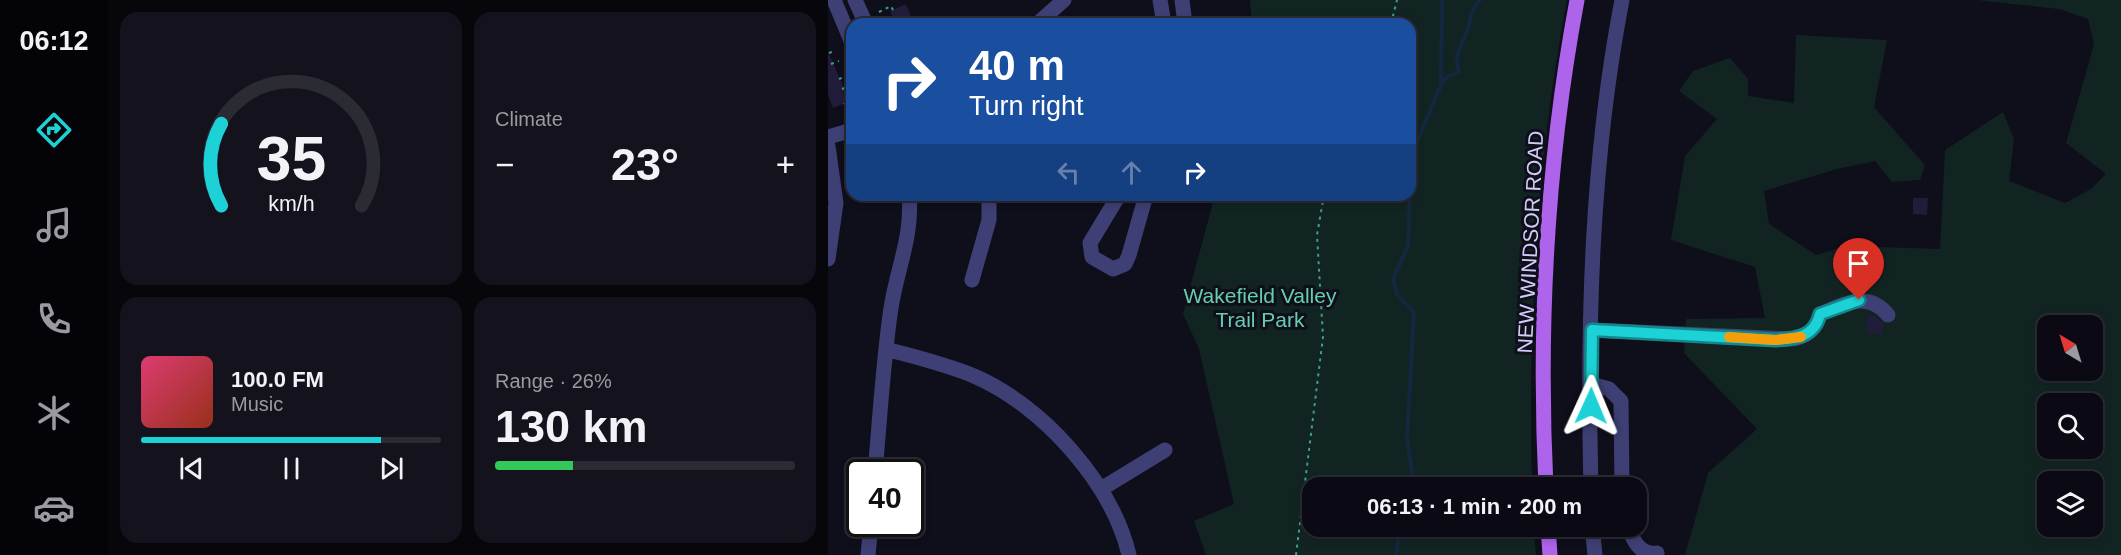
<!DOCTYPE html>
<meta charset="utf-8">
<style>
body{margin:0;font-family:Arial,sans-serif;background:#14131d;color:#f1f3f6;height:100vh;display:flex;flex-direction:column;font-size:22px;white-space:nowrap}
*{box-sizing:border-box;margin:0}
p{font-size:20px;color:#9a9aa0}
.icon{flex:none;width:33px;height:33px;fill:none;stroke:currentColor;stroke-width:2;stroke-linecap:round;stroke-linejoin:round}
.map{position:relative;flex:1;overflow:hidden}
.sheet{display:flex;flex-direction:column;gap:12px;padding:12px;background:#06060b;width:720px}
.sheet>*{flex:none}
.top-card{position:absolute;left:18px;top:18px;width:570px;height:183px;border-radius:18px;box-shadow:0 3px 9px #0003,0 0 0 2px #2b2b34;background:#1a4fa0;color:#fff;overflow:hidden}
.needle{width:39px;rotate:322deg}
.buttons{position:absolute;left:1209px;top:315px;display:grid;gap:12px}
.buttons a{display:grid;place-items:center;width:66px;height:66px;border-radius:12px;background:#0b0a14;box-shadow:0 3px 9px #0003,0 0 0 2px #2b2b34;font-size:30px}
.speed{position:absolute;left:18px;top:459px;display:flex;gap:12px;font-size:30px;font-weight:700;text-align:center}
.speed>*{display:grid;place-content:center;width:78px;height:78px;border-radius:50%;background:#0b0a14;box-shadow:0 3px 9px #0003,0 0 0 2px #2b2b34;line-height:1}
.speed .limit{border:3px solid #111;border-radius:9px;background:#fff;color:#111}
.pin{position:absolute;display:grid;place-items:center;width:51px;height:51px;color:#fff;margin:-62px -26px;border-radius:50% 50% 50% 0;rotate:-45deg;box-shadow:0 0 6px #0007}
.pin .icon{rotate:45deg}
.me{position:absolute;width:66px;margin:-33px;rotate:1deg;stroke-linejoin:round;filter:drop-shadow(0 0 4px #0008)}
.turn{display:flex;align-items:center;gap:21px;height:126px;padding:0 24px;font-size:27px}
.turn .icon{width:78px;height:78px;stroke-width:2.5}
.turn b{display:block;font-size:42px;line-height:51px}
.lanes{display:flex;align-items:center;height:57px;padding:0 24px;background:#0003;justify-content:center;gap:30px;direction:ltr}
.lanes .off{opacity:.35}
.big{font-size:45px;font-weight:800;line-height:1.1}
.sheet .card{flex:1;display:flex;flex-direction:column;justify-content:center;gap:9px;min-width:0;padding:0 21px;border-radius:18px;background:#14131d}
.sheet .dial{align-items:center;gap:0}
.dial svg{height:156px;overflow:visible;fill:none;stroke:#2b2b34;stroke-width:7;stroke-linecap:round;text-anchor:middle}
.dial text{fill:#f1f3f6;stroke:none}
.song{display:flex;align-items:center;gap:18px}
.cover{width:72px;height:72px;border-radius:9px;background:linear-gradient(135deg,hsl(340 70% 55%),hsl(10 70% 35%))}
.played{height:6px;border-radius:3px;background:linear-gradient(90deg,#1cd2d7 80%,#2b2b34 80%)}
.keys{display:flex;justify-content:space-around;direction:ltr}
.heat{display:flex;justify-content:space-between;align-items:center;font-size:33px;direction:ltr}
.charge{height:9px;border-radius:4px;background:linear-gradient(90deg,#34c759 26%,#2b2b34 0)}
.sheet .tiles{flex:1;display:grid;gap:12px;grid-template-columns:repeat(2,1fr)}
.trip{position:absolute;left:474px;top:477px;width:345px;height:60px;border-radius:18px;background:#0b0a14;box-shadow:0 3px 9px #0003,0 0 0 2px #2b2b34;font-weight:800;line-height:60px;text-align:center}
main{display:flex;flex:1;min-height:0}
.tab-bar{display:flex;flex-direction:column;width:108px;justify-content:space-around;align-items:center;background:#040408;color:#9a9aa0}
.tab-bar .icon{width:42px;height:42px}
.tab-bar .on{color:#1cd2d7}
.tab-bar b{font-size:27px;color:#f1f3f6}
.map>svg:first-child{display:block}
</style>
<main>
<nav class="tab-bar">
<b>06:12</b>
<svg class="icon on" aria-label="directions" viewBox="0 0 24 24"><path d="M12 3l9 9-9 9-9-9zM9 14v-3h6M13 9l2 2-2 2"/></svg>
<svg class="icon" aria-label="music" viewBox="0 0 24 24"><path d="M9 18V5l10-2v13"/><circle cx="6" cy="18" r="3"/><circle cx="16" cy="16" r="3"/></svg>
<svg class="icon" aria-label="phone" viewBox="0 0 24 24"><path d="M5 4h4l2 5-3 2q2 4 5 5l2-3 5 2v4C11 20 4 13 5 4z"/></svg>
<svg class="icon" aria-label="climate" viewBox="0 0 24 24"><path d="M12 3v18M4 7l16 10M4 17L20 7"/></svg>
<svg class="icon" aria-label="car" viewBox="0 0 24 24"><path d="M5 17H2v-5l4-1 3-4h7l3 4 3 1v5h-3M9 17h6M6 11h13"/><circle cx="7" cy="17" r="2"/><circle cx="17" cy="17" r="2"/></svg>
</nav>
<section class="sheet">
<div class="tiles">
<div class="card dial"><svg viewBox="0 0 100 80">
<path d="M14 69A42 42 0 1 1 86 69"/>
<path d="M14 69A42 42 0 0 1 14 27" stroke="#1cd2d7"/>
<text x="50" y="56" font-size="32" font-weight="700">35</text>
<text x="50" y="72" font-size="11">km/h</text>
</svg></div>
<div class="card"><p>Climate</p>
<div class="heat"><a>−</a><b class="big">23°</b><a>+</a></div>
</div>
<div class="card">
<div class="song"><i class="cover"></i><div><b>100.0 FM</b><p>Music</p></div></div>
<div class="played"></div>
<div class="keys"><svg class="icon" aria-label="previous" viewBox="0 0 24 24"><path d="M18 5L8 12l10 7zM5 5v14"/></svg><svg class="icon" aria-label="pause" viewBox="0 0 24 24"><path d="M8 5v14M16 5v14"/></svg><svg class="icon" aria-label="next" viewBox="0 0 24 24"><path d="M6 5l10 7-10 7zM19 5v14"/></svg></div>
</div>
<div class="card"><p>Range · 26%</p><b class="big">130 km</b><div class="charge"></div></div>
</div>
</section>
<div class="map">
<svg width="1293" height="555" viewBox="0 0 1293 555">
<rect width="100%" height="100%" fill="#0f0e1b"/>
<path fill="#122422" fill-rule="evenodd" d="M422,0H739C708,162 700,323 704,487L484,488V526L705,527L708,555H378L366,521L406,504L371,349L355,314L387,195H582V24H424Z
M1149,0H1293V555H857L880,473L929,429L856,353L858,319L937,318L927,267L843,240L857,156L889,119L851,91L865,71L902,58L920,79V96L966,103L968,35L1059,40L1046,107L1097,165L1092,180L1064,182L1047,161L1009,169L936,191L941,224L988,255L1019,246L1112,249L1117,150L1175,112L1186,139L1181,181L1237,203L1263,189L1278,174L1238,143L1266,44L1260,19L1231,9ZM1220,326H1264V370H1220ZM1220,404H1264V448H1220ZM1220,482H1264V526H1220Z"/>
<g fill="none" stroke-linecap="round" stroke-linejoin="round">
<path stroke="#13283f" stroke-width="4" d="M613,84L614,0
M582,158L613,85L619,77L631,72C625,57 634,44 639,31C644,19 642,9 652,0
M580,488L584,472L579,438L586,312L569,295L565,279L580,246L582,191
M568,555L572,526"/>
</g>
<path fill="#201c3a" d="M78,4L86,24H68L62,11Z
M0,52L22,101L5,108L0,95Z
M1085,198H1100L1099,215L1085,214Z
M1039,315H1046L1055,323V335L1038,333Z"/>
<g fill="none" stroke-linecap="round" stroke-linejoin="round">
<path stroke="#3ba092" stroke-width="2" stroke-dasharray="3 4.5" stroke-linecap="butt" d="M51,12L63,6L65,10
M563,24L569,0
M1,53L6,51
M3,64L11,61
M11,79L18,76
M14,89L22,86
M16,103L18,106L24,103
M468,555L495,337L489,235L496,195"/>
<path stroke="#3e4075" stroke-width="15" d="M6,0L24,43
M27,0L38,24
M332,0L336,24
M354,0L357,24
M209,24L236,0
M0,137L24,130
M0,146L8,203L0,259
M291,195L262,243L264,257L285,269L297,264L301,255L318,195
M144,280L161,220V195
M764,330L962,339C977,338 988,330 992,314C1016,304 1040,290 1060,315
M58,349C87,357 117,364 146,376C214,405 284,483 301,555
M763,384L781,389L793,401L794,488
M47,472C52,418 55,362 63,308C69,269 85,235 81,195
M763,488C759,325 763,160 794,0
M273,489L337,450
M764,526L767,555
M800,526C805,541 812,555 829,553
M40,555L43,524"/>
<path stroke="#ae63eb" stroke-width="15" d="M718,488C710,325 719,160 749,0
M720,526L722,555"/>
</g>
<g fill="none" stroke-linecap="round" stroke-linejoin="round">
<g stroke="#12888c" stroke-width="15">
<path id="route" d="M763,406L764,330L947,340C967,339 987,337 992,314L1031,300"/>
</g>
<use href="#route" stroke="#1cd2d7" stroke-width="10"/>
<path stroke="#f59e0b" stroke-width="10" d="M901,337L947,340L973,337"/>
</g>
<g text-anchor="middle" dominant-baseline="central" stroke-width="6" stroke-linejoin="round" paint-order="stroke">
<g font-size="21" fill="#d0cef9" stroke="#0f0e1b">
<text transform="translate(702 242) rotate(-87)">NEW WINDSOR ROAD</text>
</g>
<g font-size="21" fill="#65ceac" stroke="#0f0e1b">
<text x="432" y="295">Wakefield Valley<tspan x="432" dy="24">Trail Park</tspan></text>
</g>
</g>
</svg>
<div class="buttons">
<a><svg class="needle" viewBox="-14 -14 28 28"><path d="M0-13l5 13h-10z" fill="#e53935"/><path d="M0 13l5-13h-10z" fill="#9a9aa0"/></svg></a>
<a><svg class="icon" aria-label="search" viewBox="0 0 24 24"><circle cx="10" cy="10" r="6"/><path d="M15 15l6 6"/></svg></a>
<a><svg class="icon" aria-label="layers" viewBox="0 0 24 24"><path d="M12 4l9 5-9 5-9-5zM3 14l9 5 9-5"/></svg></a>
</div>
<div class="speed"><div class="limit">40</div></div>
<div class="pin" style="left:1031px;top:300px;background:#d93025"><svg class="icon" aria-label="arrive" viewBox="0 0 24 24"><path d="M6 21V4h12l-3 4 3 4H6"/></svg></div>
<svg class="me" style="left:763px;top:406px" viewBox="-20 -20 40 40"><path d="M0-17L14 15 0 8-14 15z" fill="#1cd2d7" stroke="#fff" stroke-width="4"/></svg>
<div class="trip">06:13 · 1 min · 200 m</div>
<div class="top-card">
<div class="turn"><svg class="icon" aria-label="right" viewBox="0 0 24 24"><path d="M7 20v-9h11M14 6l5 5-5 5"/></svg><div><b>40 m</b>Turn right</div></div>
<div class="lanes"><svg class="icon off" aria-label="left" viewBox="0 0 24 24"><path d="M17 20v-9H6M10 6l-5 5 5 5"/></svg><svg class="icon off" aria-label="ahead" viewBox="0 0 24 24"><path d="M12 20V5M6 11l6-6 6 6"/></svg><svg class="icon" aria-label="right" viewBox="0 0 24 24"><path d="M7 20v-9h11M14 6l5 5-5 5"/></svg></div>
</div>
</div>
</main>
